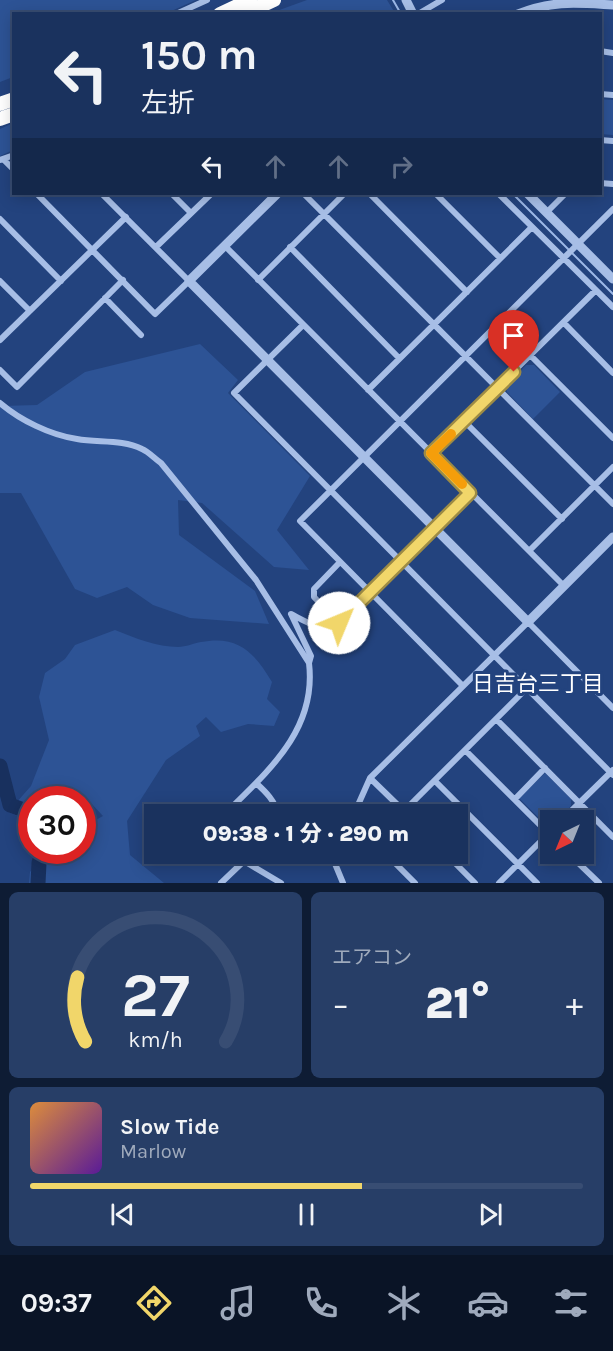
<!DOCTYPE html>
<html lang="ja">
<meta charset="utf-8">
<style>
body{margin:0;font-family:Karla,"Noto Sans JP",sans-serif;background:#273e67;color:#f1f3f6;height:100vh;display:flex;flex-direction:column;font-size:22px;white-space:nowrap}
*{box-sizing:border-box;margin:0}
p{font-size:20px;color:#9faabc}
.icon{flex:none;width:33px;height:33px;fill:none;stroke:currentColor;stroke-width:2;stroke-linecap:round;stroke-linejoin:round}
.map{position:relative;height:883px;overflow:hidden}
.drawer{display:flex;flex-direction:column;gap:9px;padding:9px;background:#0e1c34;flex:1}
.drawer>*{flex:none}
.banner{position:absolute;left:12px;top:12px;width:590px;height:183px;border-radius:0px;box-shadow:0 3px 15px #0003,0 0 0 2px #384d73;background:#1a325e;color:#f1f3f6;overflow:hidden}
.needle{width:39px;rotate:223deg}
.fabs{position:absolute;left:540px;top:810px;display:grid;gap:12px}
.fabs a{display:grid;place-items:center;width:54px;height:54px;border-radius:0px;background:#1a325e;box-shadow:0 3px 15px #0003,0 0 0 2px #384d73;font-size:30px}
.speed{position:absolute;left:18px;top:786px;display:flex;gap:12px;font-size:30px;font-weight:700;text-align:center}
.speed>*{display:grid;place-content:center;width:78px;height:78px;border-radius:50%;background:#1a325e;box-shadow:0 3px 15px #0003,0 0 0 2px #384d73;line-height:1}
.speed .limit{border:9px solid #d22;background:#fff;color:#111}
.pin{position:absolute;display:grid;place-items:center;width:51px;height:51px;color:#fff;margin:-62px -26px;border-radius:50% 50% 50% 0;rotate:-45deg;box-shadow:0 0 6px #0007}
.pin .icon{rotate:45deg}
.me{position:absolute;width:66px;margin:-33px;rotate:45deg;stroke-linejoin:round;filter:drop-shadow(0 0 4px #0008)}
.turn{display:flex;align-items:center;gap:21px;height:126px;padding:0 30px;font-size:27px}
.turn .icon{width:78px;height:78px;stroke-width:2.5}
.turn b{display:block;font-size:42px;line-height:51px}
.lanes{display:flex;align-items:center;height:57px;padding:0 30px;background:#0003;justify-content:center;gap:30px;direction:ltr}
.lanes .off{opacity:.35}
.big{font-size:45px;font-weight:800;line-height:1.1}
.drawer .widget{flex:1;display:flex;flex-direction:column;justify-content:center;gap:9px;min-width:0;padding:0 21px;border-radius:9px;background:#273e67}
.drawer .dial{align-items:center;gap:0}
.dial svg{height:156px;overflow:visible;fill:none;stroke:#384d73;stroke-width:7;stroke-linecap:round;text-anchor:middle}
.dial text{fill:#f1f3f6;stroke:none}
.song{display:flex;align-items:center;gap:18px}
.cover{width:72px;height:72px;border-radius:9px;background:linear-gradient(135deg,hsl(30 70% 55%),hsl(270 70% 35%))}
.played{height:6px;border-radius:3px;background:linear-gradient(90deg,#f1d66a 60%,#384d73 60%)}
.keys{display:flex;justify-content:space-around;direction:ltr}
.heat{display:flex;justify-content:space-between;align-items:center;font-size:33px;direction:ltr}
.drawer .tiles{flex:1;display:grid;gap:9px;grid-template-columns:1fr 1fr}
.widget:last-child{grid-column:span 2}
.trip{position:absolute;left:144px;top:804px;width:324px;height:60px;border-radius:0px;background:#1a325e;box-shadow:0 3px 15px #0003,0 0 0 2px #384d73;font-weight:800;line-height:60px;text-align:center}
.menu{display:flex;height:96px;justify-content:space-around;align-items:center;background:#0a1426;color:#9faabc}
.menu .icon{width:42px;height:42px}
.menu .on{color:#f1d66a}
.menu b{font-size:27px;color:#f1f3f6}
.map>svg:first-child{display:block}
</style>
<div class="map">
<svg width="613" height="883" viewBox="0 0 613 883">
<rect width="100%" height="100%" fill="#23437e"/>
<path fill="#2d5395" d="M0,0H196L167,13L14,14L13,77L0,82Z
M307,0H387L395,13H271Z
M600,99L613,100V135L600,134Z
M13,123V150L0,156V129Z
M200,344L238,380L228,393L310,476L277,530L309,570L274,567L202,503L178,500L179,535L255,591L269,624L190,618L153,605L127,587L97,598L75,589L21,493H0V404L2,406L37,405L85,372Z
M526,365H534L560,392L533,419L507,392L506,385Z
M115,630C135,638 157,647 178,647C186,647 194,643 201,642C238,635 254,652 272,682L267,699L280,712L274,726L248,724L221,732L206,717L196,726L200,736L166,760L127,821L130,855L164,883H29L30,872L47,851L82,850L83,827L103,816L87,799L69,796L64,799L32,800L31,815L22,818L8,812L31,786L49,740L39,697L45,673L65,659L75,645Z
M545,773L571,799V806L557,820H550V825H546L519,798Z"/>
<g fill="none" stroke-linecap="round" stroke-linejoin="round">
<path stroke="#9cb8e7" stroke-width="2" d="M393,0L401,14
M513,194L613,294"/>
<path stroke="#18305e" stroke-width="15" d="M0,766L10,805L32,813
M38,883L39,863L43,850"/>
<path stroke="#a7bee6" stroke-width="6" d="M176,14L207,0
M418,14L442,0
M600,51L613,53
M600,94L613,95
M600,140L613,141
M3,159L14,170
M0,160L14,155
M600,183L613,184
M37,194L155,314L189,281L102,194
M172,194L191,213
M304,194L613,504
M370,194L467,292
M436,194L500,258
M499,194L613,307
M547,212L565,194
M0,219L61,281
M225,246L564,586
M156,247L211,194
M290,247L399,358
M258,280L344,194
M0,281L30,311
M105,298L141,335
M564,323L613,373
M303,325L234,393L613,775
M0,340L126,217
M531,356L613,438
M0,370L17,387L123,280
M368,390L532,227
M0,403C20,420 50,435 77,439C98,443 122,439 142,449C149,452 155,459 161,463L256,580L309,663C317,730 268,771 225,814
M464,421L562,519
M431,453L596,290
M529,551L613,467
M340,562L314,589V597L339,623L470,493
M309,663L311,656L291,614C305,621 326,635 339,623
M463,686L300,521L613,209
M496,719L613,837
M465,750L550,835
M370,778L407,814
M435,781L537,883
M256,783C266,792 275,801 278,814
M515,799L545,768
M404,811L527,688
M354,814L370,778L528,622L613,708
M562,820L613,770
M331,854L343,883
M386,854L415,883
M446,854L475,883
M569,854L599,883
M244,861L281,883
M221,883L244,861L245,854
M499,883L550,832"/>
<path stroke="#a7bee6" stroke-width="9" d="M406,0L413,14
M518,14C553,0 577,3 613,5
M277,194L189,281L528,622L613,537
M528,194L613,279"/>
<path stroke="#fff" stroke-width="14" d="M220,14L250,0
M0,104L14,99
M0,119L14,114"/>
<path stroke="#fff" stroke-width="14" d="M244,14L274,0"/>
</g>
<g fill="none" stroke-linecap="round" stroke-linejoin="round">
<g stroke="#9d8b45" stroke-width="15">
<path id="route" d="M339,623L470,493L431,453L514,372"/>
</g>
<use href="#route" stroke="#f1d66a" stroke-width="10"/>
<path stroke="#f59e0b" stroke-width="10" d="M451,434L431,453L462,484"/>
</g>
<g text-anchor="middle" dominant-baseline="central" stroke-width="6" stroke-linejoin="round" paint-order="stroke">
<g font-size="22" fill="#fff" stroke="#23437e">
<text x="538" y="684">日吉台三丁目</text>
</g>
</g>
</svg>
<div class="fabs">
<a><svg class="needle" viewBox="-14 -14 28 28"><path d="M0-13l5 13h-10z" fill="#e53935"/><path d="M0 13l5-13h-10z" fill="#9faabc"/></svg></a>
</div>
<div class="speed"><div class="limit">30</div></div>
<div class="pin" style="left:514px;top:372px;background:#d93025"><svg class="icon" aria-label="arrive" viewBox="0 0 24 24"><path d="M6 21V4h12l-3 4 3 4H6"/></svg></div>
<svg class="me" style="left:339px;top:623px" viewBox="-20 -20 40 40"><circle r="19" fill="#fff"/><path d="M0-13L10 11 0 6-10 11z" fill="#f1d66a"/></svg>
<div class="trip">09:38 · 1 分 · 290 m</div>
<div class="banner">
<div class="turn"><svg class="icon" aria-label="left" viewBox="0 0 24 24"><path d="M17 20v-9H6M10 6l-5 5 5 5"/></svg><div><b>150 m</b>左折</div></div>
<div class="lanes"><svg class="icon" aria-label="left" viewBox="0 0 24 24"><path d="M17 20v-9H6M10 6l-5 5 5 5"/></svg><svg class="icon off" aria-label="ahead" viewBox="0 0 24 24"><path d="M12 20V5M6 11l6-6 6 6"/></svg><svg class="icon off" aria-label="ahead" viewBox="0 0 24 24"><path d="M12 20V5M6 11l6-6 6 6"/></svg><svg class="icon off" aria-label="right" viewBox="0 0 24 24"><path d="M7 20v-9h11M14 6l5 5-5 5"/></svg></div>
</div>
</div>
<section class="drawer">
<div class="tiles">
<div class="widget dial"><svg viewBox="0 0 100 80">
<path d="M14 69A42 42 0 1 1 86 69"/>
<path d="M14 69A42 42 0 0 1 10 36" stroke="#f1d66a"/>
<text x="50" y="56" font-size="32" font-weight="700">27</text>
<text x="50" y="72" font-size="11">km/h</text>
</svg></div>
<div class="widget"><p>エアコン</p>
<div class="heat"><a>−</a><b class="big">21°</b><a>+</a></div>
</div>
<div class="widget">
<div class="song"><i class="cover"></i><div><b>Slow Tide</b><p>Marlow</p></div></div>
<div class="played"></div>
<div class="keys"><svg class="icon" aria-label="previous" viewBox="0 0 24 24"><path d="M18 5L8 12l10 7zM5 5v14"/></svg><svg class="icon" aria-label="pause" viewBox="0 0 24 24"><path d="M8 5v14M16 5v14"/></svg><svg class="icon" aria-label="next" viewBox="0 0 24 24"><path d="M6 5l10 7-10 7zM19 5v14"/></svg></div>
</div>
</div>
</section>
<nav class="menu">
<b>09:37</b>
<svg class="icon on" aria-label="directions" viewBox="0 0 24 24"><path d="M12 3l9 9-9 9-9-9zM9 14v-3h6M13 9l2 2-2 2"/></svg>
<svg class="icon" aria-label="music" viewBox="0 0 24 24"><path d="M9 18V5l10-2v13"/><circle cx="6" cy="18" r="3"/><circle cx="16" cy="16" r="3"/></svg>
<svg class="icon" aria-label="phone" viewBox="0 0 24 24"><path d="M5 4h4l2 5-3 2q2 4 5 5l2-3 5 2v4C11 20 4 13 5 4z"/></svg>
<svg class="icon" aria-label="climate" viewBox="0 0 24 24"><path d="M12 3v18M4 7l16 10M4 17L20 7"/></svg>
<svg class="icon" aria-label="car" viewBox="0 0 24 24"><path d="M5 17H2v-5l4-1 3-4h7l3 4 3 1v5h-3M9 17h6M6 11h13"/><circle cx="7" cy="17" r="2"/><circle cx="17" cy="17" r="2"/></svg>
<svg class="icon" aria-label="filters" viewBox="0 0 24 24"><path d="M4 7h16M4 17h16"/><circle cx="9" cy="7" r="2"/><circle cx="15" cy="17" r="2"/></svg>
</nav>
